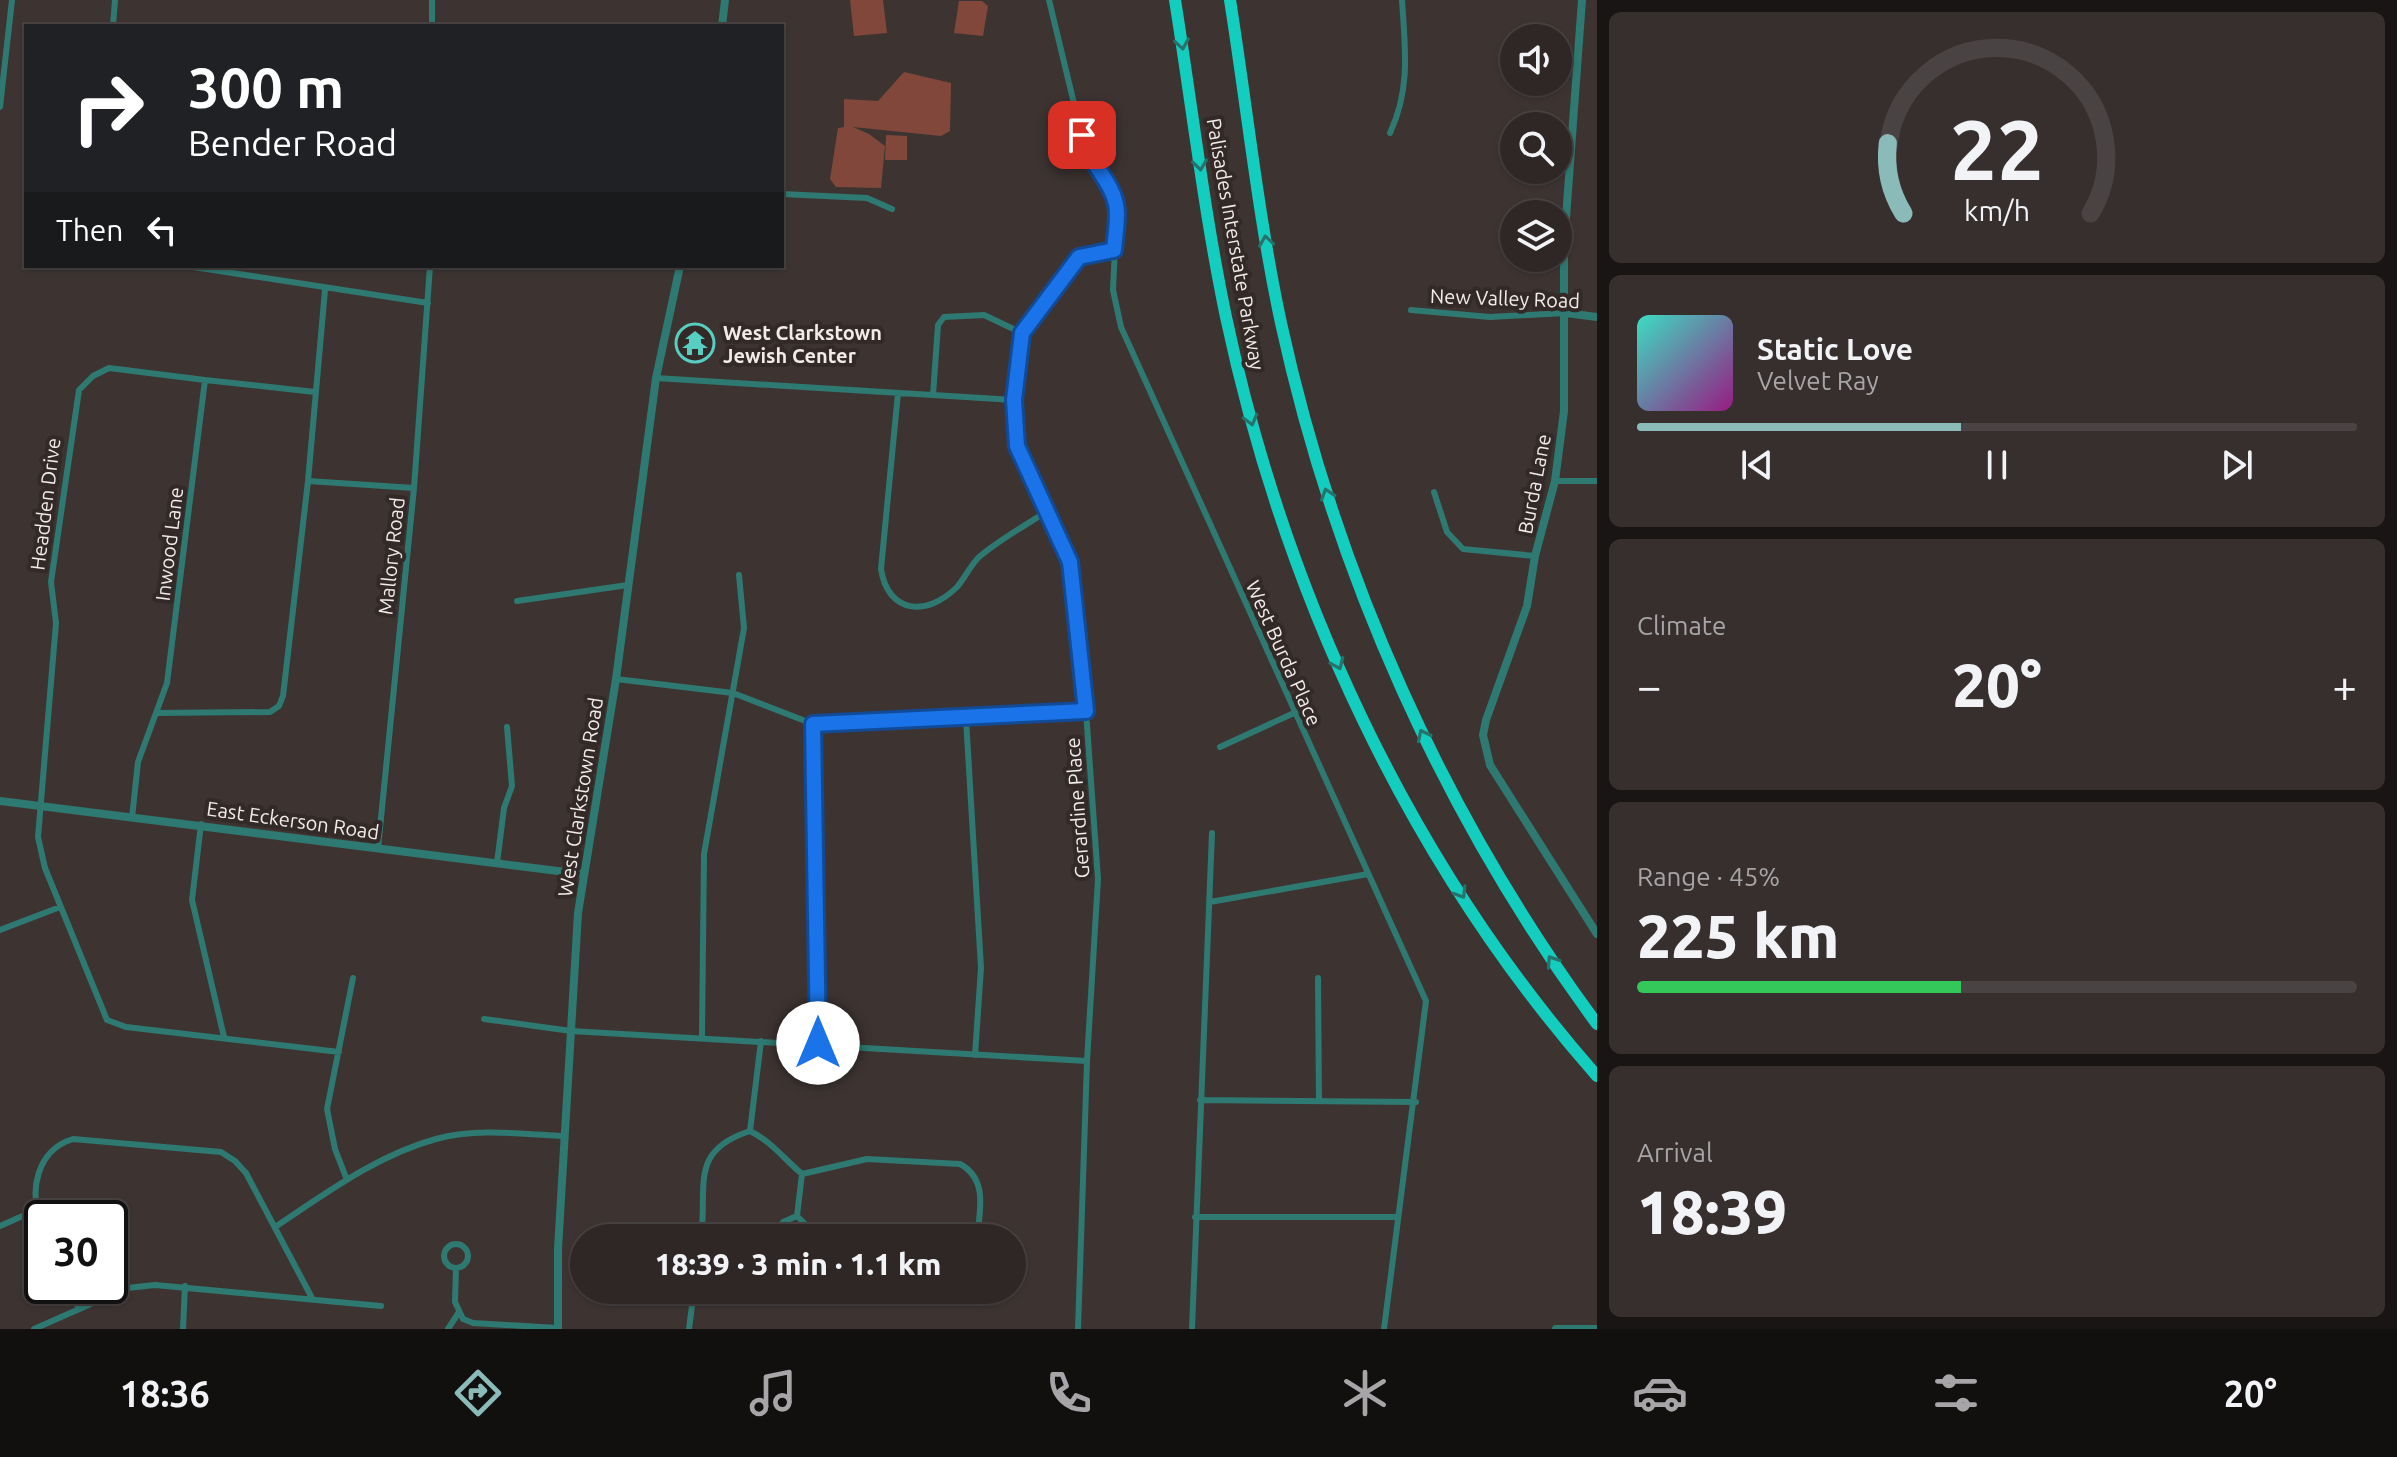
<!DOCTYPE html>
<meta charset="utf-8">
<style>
body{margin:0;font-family:Ubuntu,sans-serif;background:#362f2e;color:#f1f3f6;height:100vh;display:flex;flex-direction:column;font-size:30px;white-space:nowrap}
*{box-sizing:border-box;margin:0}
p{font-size:26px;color:#a7a5a7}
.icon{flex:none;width:44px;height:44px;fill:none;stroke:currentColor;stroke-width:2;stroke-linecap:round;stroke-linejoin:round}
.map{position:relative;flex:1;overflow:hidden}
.drawer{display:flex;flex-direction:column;gap:12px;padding:12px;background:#191515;width:800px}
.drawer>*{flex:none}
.banner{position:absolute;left:24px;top:24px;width:760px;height:244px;border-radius:0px;box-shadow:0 2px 6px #0004,0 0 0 2px #494443;background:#202124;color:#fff;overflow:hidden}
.tools{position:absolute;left:1500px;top:24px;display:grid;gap:16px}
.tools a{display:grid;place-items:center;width:72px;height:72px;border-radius:50%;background:#2e2726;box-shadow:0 2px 6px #0004,0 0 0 2px #494443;font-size:40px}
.speed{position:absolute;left:24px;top:1200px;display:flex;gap:16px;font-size:40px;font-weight:700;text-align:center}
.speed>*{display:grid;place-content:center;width:104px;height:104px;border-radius:50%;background:#2e2726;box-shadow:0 2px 6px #0004,0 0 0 2px #494443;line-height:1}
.speed .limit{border:4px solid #111;border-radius:12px;background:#fff;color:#111}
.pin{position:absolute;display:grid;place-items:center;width:68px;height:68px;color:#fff;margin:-34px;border-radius:16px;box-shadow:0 4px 12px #0006}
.me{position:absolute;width:88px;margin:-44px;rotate:0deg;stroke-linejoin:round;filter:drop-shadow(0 0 6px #0008)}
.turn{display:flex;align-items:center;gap:28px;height:168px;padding:0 32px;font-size:36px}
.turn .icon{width:104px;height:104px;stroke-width:2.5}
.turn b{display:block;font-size:56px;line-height:68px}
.then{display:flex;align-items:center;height:76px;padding:0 32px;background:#0003;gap:16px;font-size:30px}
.big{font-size:60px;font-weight:800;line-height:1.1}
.drawer .tile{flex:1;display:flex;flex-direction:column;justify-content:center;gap:12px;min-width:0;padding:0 28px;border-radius:12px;background:#362f2e}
.drawer .dial{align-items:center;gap:0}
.dial svg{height:208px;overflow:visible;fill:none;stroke:#494443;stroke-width:7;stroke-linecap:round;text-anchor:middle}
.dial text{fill:#f1f3f6;stroke:none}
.song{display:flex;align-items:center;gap:24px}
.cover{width:96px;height:96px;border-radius:12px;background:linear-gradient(135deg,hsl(170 70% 55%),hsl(310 70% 35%))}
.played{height:8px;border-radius:4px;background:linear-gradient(90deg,#8bbbb9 45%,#494443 45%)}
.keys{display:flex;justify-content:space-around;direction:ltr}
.heat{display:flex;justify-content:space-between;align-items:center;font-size:44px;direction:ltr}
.charge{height:12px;border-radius:6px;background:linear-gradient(90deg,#34c759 45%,#494443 0)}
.trip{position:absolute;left:570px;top:1224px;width:456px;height:80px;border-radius:40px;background:#2e2726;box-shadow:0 2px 6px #0004,0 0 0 2px #494443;font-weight:800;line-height:80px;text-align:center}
.tab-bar{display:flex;height:128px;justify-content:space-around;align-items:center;background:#12100f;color:#a7a5a7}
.tab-bar .icon{width:56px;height:56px}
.tab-bar .selected{color:#8bbbb9}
.tab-bar b{font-size:36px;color:#f1f3f6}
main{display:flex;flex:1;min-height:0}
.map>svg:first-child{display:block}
</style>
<main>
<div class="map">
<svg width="1597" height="1329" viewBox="0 0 1597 1329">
<rect width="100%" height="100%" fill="#3d3432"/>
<path fill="#81473a" d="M850,0H883L887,33L854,36Z
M959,1H982L988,6L983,36L954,33Z
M904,72L951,83L950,131L941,136L853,127L869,134L885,146L881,188L836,187L830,179L838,128L844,127V99L878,101Z
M886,135L907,136V160H885Z"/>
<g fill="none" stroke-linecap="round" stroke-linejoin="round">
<path stroke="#2e7971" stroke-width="6" d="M1049,0L1086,153L1117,206L1113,290L1121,327L1426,1001L1384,1329
M113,26L115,0
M432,26V0
M0,107L12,0
M1390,133C1411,88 1405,48 1402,0
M782,194L867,198L892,209
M187,266L428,303
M1411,310L1490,317L1566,313
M656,378L1014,400
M205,380L109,368L93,376L79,390L51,582L56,623L38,837L45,868L107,1020L126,1027L339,1052
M898,393L881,569C888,614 927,617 957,587C965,578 970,566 979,557C999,540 1024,526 1046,512
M933,395L938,325L944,317L984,315L1022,333
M308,481L414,488
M1555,481H1597
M1434,492L1447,532L1463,549L1535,556
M517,601L628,585
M616,679L733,693L813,724L1086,711
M156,713L270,712L279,706L283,696L308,481L325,290
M966,719L981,968L975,1055
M813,724L818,1043
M1220,747L1294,713
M132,818L138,762L167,683L205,380L315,392
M201,824L192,900L224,1037
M378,848L414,488L430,266
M497,863L504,808L512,786L507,727
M1210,902L1368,874
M0,930L60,907
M1318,978L1319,1101
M484,1019L571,1031L1087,1061
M702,1036L704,854L744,628L739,575
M1200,1100L1416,1102
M750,1131C772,1142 783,1158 802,1174L867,1159L960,1164C988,1179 980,1210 977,1238
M750,1131L761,1041
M347,1180L335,1149L327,1109L353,978
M797,1216L802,1174
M797,1216L807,1226L803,1238
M1195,1217H1397
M42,1223C28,1191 37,1150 73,1139L221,1152L235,1161L246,1173L312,1298
M0,1226L36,1210
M275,1227C325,1194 377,1155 436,1139C476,1128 523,1134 565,1136
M701,1238C708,1186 688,1151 750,1131
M786,1238L782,1229L783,1222L797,1216
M444 1256a12 12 0 1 1 24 0a12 12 0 1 1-24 0Z
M456,1268L455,1302L463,1319L473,1323L558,1328
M69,1286L79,1309
M34,1329L127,1288L155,1285L381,1306
M183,1329L185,1286
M448,1329L459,1312
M689,1329L694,1290
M1078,1329L1087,1061L1098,879L1086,711L1070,562L1017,446L1014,400L1022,333L1079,257L1114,250
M1192,1329L1212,833"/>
<path stroke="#2e7971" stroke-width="8" d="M1582,0L1564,245V411L1555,481L1535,556L1527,606L1486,720L1483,735L1490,765L1597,934
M722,26L725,0
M1566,313L1597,317
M0,801L582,874
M558,1329V1249L578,913L616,679L656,378L680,266
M1556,1329H1597"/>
<path stroke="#13cdbe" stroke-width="12" d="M1175,0C1192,106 1204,212 1226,317C1285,594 1409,863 1597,1076
M1230,0C1247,107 1258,216 1281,323C1336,575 1444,816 1597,1024"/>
</g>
<defs><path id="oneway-chevron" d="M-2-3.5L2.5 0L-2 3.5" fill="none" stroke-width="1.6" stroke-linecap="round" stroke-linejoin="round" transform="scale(2)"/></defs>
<g stroke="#25736c">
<use href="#oneway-chevron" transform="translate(1182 44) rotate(81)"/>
<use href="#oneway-chevron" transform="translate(1200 165) rotate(82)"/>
<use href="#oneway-chevron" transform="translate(1266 241) rotate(-99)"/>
<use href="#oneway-chevron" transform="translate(1251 420) rotate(75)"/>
<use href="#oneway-chevron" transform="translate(1327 494) rotate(-108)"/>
<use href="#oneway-chevron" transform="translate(1338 664) rotate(66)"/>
<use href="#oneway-chevron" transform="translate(1423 735) rotate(-116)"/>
<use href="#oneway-chevron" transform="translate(1461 893) rotate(58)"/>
<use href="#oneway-chevron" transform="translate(1552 961) rotate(-124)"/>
</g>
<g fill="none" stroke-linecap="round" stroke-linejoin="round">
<g stroke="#114b97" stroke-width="20">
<path id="route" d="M818,1043L813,724L1086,711L1070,562L1017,446L1014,400L1022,333L1079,257L1114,250C1115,236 1119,217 1116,204C1111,180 1090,165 1082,135"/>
</g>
<use href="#route" stroke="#1a73e8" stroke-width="14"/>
</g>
<defs>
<g id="temple-ring" transform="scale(2)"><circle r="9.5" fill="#332a28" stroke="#57cec1" stroke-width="1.5"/><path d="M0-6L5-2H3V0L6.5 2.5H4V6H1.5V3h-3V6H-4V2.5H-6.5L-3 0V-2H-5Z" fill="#57cec1"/></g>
</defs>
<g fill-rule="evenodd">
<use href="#temple-ring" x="695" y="343"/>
</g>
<g text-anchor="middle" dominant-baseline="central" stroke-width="8" stroke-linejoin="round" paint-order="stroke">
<g font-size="20" fill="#f1ebe9" stroke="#332a28">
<text transform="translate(1236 244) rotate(80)">Palisades Interstate Parkway</text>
<text transform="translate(1505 298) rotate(2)">New Valley Road</text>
<text transform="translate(1534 484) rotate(-79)">Burda Lane</text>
<text transform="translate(45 504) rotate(-83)">Headden Drive</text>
<text transform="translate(169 544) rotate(-83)">Inwood Lane</text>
<text transform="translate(391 556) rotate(-84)">Mallory Road</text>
<text transform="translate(1284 653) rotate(66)">West Burda Place</text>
<text transform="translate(580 797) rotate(-81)">West Clarkstown Road</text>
<text transform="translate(1077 808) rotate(-94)">Gerardine Place</text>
<text transform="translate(293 820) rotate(8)">East Eckerson Road</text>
</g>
<g font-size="20" font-weight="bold" fill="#f1ebe9" stroke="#332a28" text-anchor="start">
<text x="723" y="332">West Clarkstown<tspan x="723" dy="23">Jewish Center</tspan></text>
</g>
</g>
</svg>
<div class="tools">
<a><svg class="icon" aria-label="sound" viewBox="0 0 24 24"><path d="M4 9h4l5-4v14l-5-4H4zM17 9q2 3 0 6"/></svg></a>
<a><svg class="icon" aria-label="search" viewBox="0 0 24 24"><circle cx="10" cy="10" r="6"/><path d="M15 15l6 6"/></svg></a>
<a><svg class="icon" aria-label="layers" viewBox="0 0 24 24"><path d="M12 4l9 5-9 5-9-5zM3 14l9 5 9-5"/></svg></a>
</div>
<div class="speed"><div class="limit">30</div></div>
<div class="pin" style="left:1082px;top:135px;background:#d93025"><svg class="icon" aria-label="arrive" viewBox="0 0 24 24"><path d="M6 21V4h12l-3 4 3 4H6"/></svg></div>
<svg class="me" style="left:818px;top:1043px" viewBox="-20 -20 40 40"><circle r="19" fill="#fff"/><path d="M0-13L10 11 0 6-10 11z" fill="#1a73e8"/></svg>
<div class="trip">18:39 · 3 min · 1.1 km</div>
<div class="banner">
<div class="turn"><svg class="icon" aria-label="right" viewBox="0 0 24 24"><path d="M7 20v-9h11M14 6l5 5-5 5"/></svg><div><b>300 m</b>Bender Road</div></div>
<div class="then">Then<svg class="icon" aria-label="left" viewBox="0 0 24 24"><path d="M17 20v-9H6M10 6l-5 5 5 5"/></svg></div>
</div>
</div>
<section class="drawer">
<div class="tile dial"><svg viewBox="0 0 100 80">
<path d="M14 69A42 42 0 1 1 86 69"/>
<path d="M14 69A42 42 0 0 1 8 42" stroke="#8bbbb9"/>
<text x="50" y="56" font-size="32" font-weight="700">22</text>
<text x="50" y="72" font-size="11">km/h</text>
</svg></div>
<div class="tile">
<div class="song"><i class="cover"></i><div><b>Static Love</b><p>Velvet Ray</p></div></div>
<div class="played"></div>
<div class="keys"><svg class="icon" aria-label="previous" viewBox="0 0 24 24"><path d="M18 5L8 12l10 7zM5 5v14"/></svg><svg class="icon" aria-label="pause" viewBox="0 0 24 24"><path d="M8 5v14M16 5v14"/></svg><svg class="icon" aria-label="next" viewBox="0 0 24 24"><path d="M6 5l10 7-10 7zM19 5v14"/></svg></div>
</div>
<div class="tile"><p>Climate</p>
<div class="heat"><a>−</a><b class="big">20°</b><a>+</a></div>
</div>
<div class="tile"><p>Range · 45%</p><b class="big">225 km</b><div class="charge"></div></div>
<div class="tile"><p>Arrival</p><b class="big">18:39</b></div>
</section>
</main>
<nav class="tab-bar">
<b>18:36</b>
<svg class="icon selected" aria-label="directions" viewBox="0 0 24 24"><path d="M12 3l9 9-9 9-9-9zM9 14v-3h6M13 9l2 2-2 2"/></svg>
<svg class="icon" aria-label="music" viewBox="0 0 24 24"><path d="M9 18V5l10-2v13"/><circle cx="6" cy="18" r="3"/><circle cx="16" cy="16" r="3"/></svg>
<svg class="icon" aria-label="phone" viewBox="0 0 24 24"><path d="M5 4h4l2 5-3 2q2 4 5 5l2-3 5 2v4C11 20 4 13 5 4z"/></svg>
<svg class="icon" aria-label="climate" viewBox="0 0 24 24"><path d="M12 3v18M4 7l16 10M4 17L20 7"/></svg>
<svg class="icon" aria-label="car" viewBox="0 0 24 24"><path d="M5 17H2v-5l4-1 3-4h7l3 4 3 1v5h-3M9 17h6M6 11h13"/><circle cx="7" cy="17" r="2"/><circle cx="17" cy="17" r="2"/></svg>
<svg class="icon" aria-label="filters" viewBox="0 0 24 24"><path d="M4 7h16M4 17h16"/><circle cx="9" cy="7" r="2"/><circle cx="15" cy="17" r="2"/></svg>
<b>20°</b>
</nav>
